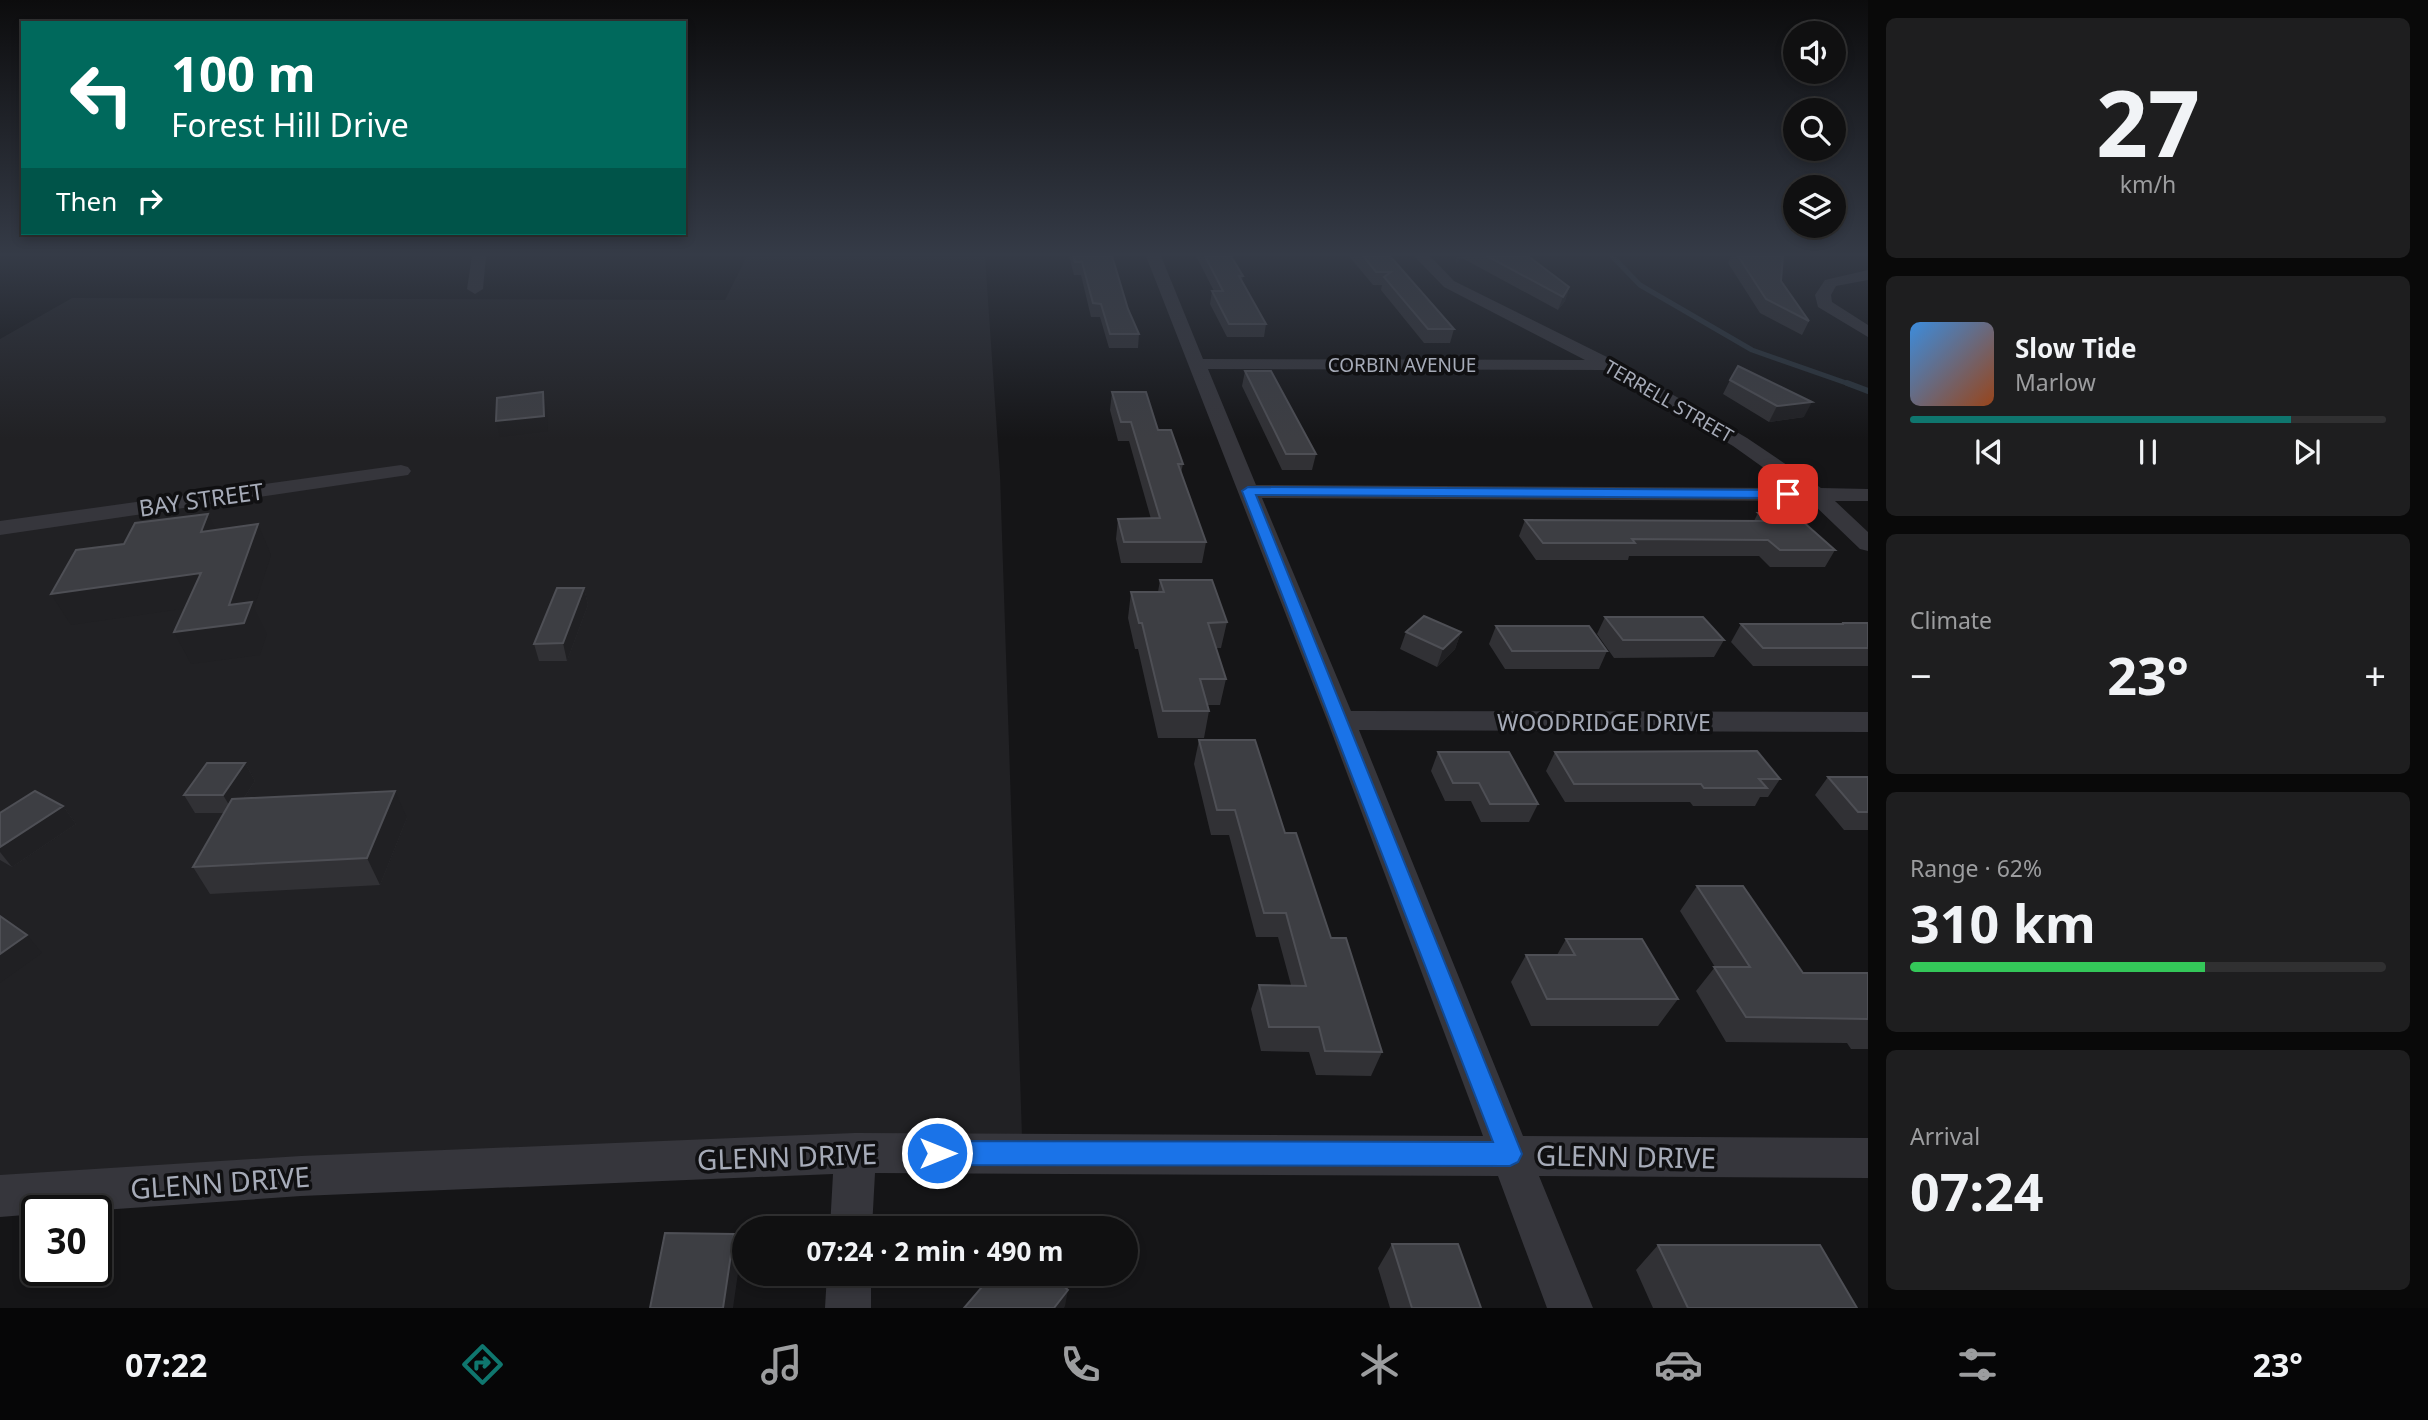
<!DOCTYPE html>
<meta charset="utf-8">
<style>
body{margin:0;font-family:"Noto Sans",sans-serif;background:#1e1e1f;color:#f1f3f6;height:100vh;display:flex;flex-direction:column;font-size:26px;white-space:nowrap}
*{box-sizing:border-box;margin:0}
p{font-size:23px;color:#9c9d9f}
.icon{flex:none;width:38px;height:38px;fill:none;stroke:currentColor;stroke-width:2;stroke-linecap:round;stroke-linejoin:round}
.map{position:relative;flex:1;overflow:hidden}
.drawer{display:flex;flex-direction:column;gap:18px;padding:18px;background:#090909;width:560px}
.drawer>*{flex:none}
.guide{position:absolute;left:21px;top:21px;width:665px;height:214px;border-radius:0px;box-shadow:0 4px 10px #0003,0 0 0 2px #303031;background:#00695c;color:#fff;overflow:hidden}
.controls{position:absolute;left:1783px;top:21px;display:grid;gap:14px}
.controls a{display:grid;place-items:center;width:63px;height:63px;border-radius:50%;background:#101011;box-shadow:0 4px 10px #0003,0 0 0 2px #303031;font-size:35px}
.speed{position:absolute;left:21px;top:1195px;display:flex;gap:14px;font-size:35px;font-weight:700;text-align:center}
.speed>*{display:grid;place-content:center;width:91px;height:91px;border-radius:50%;background:#101011;box-shadow:0 4px 10px #0003,0 0 0 2px #303031;line-height:1}
.speed .limit{border:4px solid #111;border-radius:10px;background:#fff;color:#111}
.pin{position:absolute;display:grid;place-items:center;width:60px;height:60px;color:#fff;margin:-30px;border-radius:14px;box-shadow:0 4px 10px #0006}
.me{position:absolute;width:77px;margin:-38px;rotate:90deg;stroke-linejoin:round;filter:drop-shadow(0 0 5px #0008)}
.turn{display:flex;align-items:center;gap:24px;height:147px;padding:0 35px;font-size:32px}
.turn .icon{width:91px;height:91px;stroke-width:2.5}
.turn b{display:block;font-size:49px;line-height:60px}
.then{display:flex;align-items:center;height:66px;padding:0 35px;background:#0003;gap:14px;font-size:26px}
.big{font-size:52px;font-weight:700;line-height:1.1}
.drawer .card{flex:1;display:flex;flex-direction:column;justify-content:center;gap:10px;min-width:0;padding:0 24px;border-radius:10px;background:#1e1e1f}
.drawer .dial{align-items:center;gap:0}
.dial b{font-size:91px;line-height:1}
.song{display:flex;align-items:center;gap:21px}
.cover{width:84px;height:84px;border-radius:10px;background:linear-gradient(135deg,hsl(210 70% 55%),hsl(20 70% 35%))}
.played{height:7px;border-radius:4px;background:linear-gradient(90deg,#0f766e 80%,#303031 80%)}
.keys{display:flex;justify-content:space-around;direction:ltr}
.heat{display:flex;justify-content:space-between;align-items:center;font-size:38px;direction:ltr}
.charge{height:10px;border-radius:5px;background:linear-gradient(90deg,#34c759 62%,#303031 0)}
.trip{position:absolute;left:732px;top:1216px;width:406px;height:70px;border-radius:35px;background:#101011;box-shadow:0 4px 10px #0003,0 0 0 2px #303031;font-weight:700;line-height:70px;text-align:center}
.dock{display:flex;height:112px;justify-content:space-around;align-items:center;background:#060607;color:#9c9d9f}
.dock .icon{width:49px;height:49px}
.dock .on{color:#0f766e}
.dock b{font-size:32px;color:#f1f3f6}
main{display:flex;flex:1;min-height:0}
.map>svg:first-child{display:block}
</style>
<main>
<div class="map">
<svg width="1868" height="1308" viewBox="0 0 1868 1308">
<rect width="100%" height="100%" fill="#151517"/>
<path fill="#212124" d="M747,256H985L1000,475L1022,1136L0,1205V339L72,298L725,300Z"/>
<g fill="none" stroke-linecap="round" stroke-linejoin="round">
<path stroke="#2a333b" stroke-width="5" d="M1612,256L1640,285L1752,350L1852,385"/>
<path stroke="#2a333b" stroke-width="6" d="M1847,383L1868,391"/>
<path fill="#36363c" fill-rule="evenodd" d="M472,256H486L483,289L475,294L467,289Z
M1146,256H1161L1203,359L1585,360L1444,287L1414,256H1430L1454,281L1615,361L1747,438L1821,488L1868,489V501H1835L1868,532V551L1860,549L1810,501L1262,498L1351,711L1868,712V732L1359,730L1523,1136L1868,1138V1178L1539,1176L1593,1308H1547L1498,1176L875,1173L872,1228H830L833,1174L301,1196L88,1211H37V1214L0,1217V1175L301,1156L855,1133L1483,1136L1327,720ZM1208,369L1605,370L1733,446L1792,488L1256,485Z
M1868,270V280L1836,286L1831,295L1832,302L1868,325V337L1818,307L1815,295L1825,280Z
M401,465L408,467L411,471L408,475L0,535V521Z
M827,1274H871V1308H825Z"/>
</g>
<path fill="#313135" d="M1069,256H1112L1128,309L1139,334L1138,348H1109L1100,317H1091L1081,275H1074Z
M1193,256H1231L1243,276L1242,281L1266,324L1264,337H1227L1210,304L1212,291H1214L1196,256Z
M1349,256H1390L1454,329L1450,343H1424L1381,290L1382,285H1373Z
M1457,256H1528L1569,287L1565,301L1558,310L1462,258L1463,257L1456,263Z
M1731,256H1783L1781,281L1809,321L1802,335L1760,313L1728,263Z
M1245,371L1316,454L1312,470H1282L1242,386Z
M1730,380L1804,417L1769,422L1723,394Z
M1112,392L1158,430L1183,464L1181,473L1206,542L1202,563H1121L1116,539L1118,519H1151L1129,441H1118L1110,410Z
M1758,513L1835,550L1825,567H1770L1759,556H1629L1628,560H1536L1519,536L1525,520L1754,521Z
M1160,580L1227,622L1221,648H1216L1226,679L1220,705H1207L1209,711L1204,738H1158L1138,649H1135L1128,618L1131,592H1158Z
M584,588L588,605L567,661H539L534,644Z
M1605,617L1724,640L1714,657L1614,658L1597,634Z
M1842,623H1868V666H1753L1731,642L1741,624H1841Z
M1496,626L1607,651L1599,669H1505L1489,644Z
M1406,632H1461L1455,649L1437,667L1400,649Z
M1199,740L1285,833L1382,1052L1371,1076L1316,1075L1309,1052L1261,1051L1251,1009L1259,985H1291L1278,937H1256L1229,835H1211L1194,764Z
M1438,752L1538,804L1529,822H1481L1471,801H1445L1431,771Z
M1555,752L1780,779L1768,797H1760L1755,806H1693L1690,802H1565L1546,771Z
M245,763L255,781L244,798L407,818L380,885L210,894L193,867L224,813H195L184,795Z
M1828,777H1868V830H1844L1815,795Z
M63,806L76,824L12,867L0,860V813Z
M1697,886L1803,973H1868V1049H1851L1847,1043L1726,1042L1696,991L1715,967L1680,911Z
M1566,939L1678,999L1658,1026H1531L1511,982L1526,955H1557Z
M1392,1244L1481,1308H1390L1378,1268Z
M1658,1245L1857,1308H1653L1636,1270Z"/>
<path fill="#202023" d="M1458,256H1463L1456,263Z
M1569,287L1565,301L1558,310L1563,297Z
M543,392L547,407L548,431L500,437L496,421Z
M1812,402L1804,417L1769,422L1777,406Z
M208,514L223,544L201,532Z
M258,524L271,555L254,608L267,634L260,655L191,664L174,632Z
M201,573L216,604L71,625L51,594Z
M584,588L588,605L567,661L563,643Z
M1461,632L1455,649L1437,667L1443,649Z
M245,763L255,781L234,813L223,795Z
M395,791L407,818L380,885L367,858Z
M63,806L76,824L12,867L0,852V847Z
M27,935L42,953L0,983V954Z
M734,1234L740,1259L733,1308H723Z
M1068,1290L1065,1306L1064,1308H1054Z"/>
<path fill="#3d3e43" stroke="#4e4f55" stroke-width="2" d="M1073,256H1112L1128,309L1139,334H1110L1101,304L1093,303L1082,262H1075Z
M1205,256H1231L1243,276H1239L1266,324H1229L1212,291H1223Z
M1363,256H1390L1454,329H1428L1384,277L1391,272H1376Z
M1487,256H1528L1569,287L1563,297Z
M1738,256H1783L1781,281L1809,321L1766,299Z
M1738,366L1812,402L1777,406L1730,380Z
M1245,371H1271L1316,454H1286Z
M543,392L544,416L496,421L497,398Z
M1112,392H1146L1158,430H1171L1183,464H1178L1206,542H1124L1118,519L1160,518L1131,422H1121Z
M1792,512L1835,550H1780L1768,540L1632,539L1635,543H1543L1525,520L1767,521L1758,513Z
M208,514L201,532L258,524L229,605L252,602L244,623L174,632L201,573L51,594L76,550L124,544L135,523Z
M1160,580H1212L1227,622L1208,623L1226,679H1200L1209,711H1163L1142,623H1139L1131,592H1164Z
M557,588H584L563,643L534,644Z
M1424,616L1461,632L1443,649L1406,632Z
M1605,617H1703L1724,640H1623Z
M1842,623H1868V648H1763L1741,624H1844Z
M1496,626H1589L1607,651H1512Z
M1199,740H1255L1285,833H1296L1331,938H1346L1382,1052L1325,1051L1319,1027H1269L1259,985L1306,986L1286,913H1264L1235,810H1217Z
M1757,751L1780,779H1759L1767,788H1704L1701,784H1574L1555,752Z
M1438,752H1509L1538,804H1490L1479,783H1453Z
M207,763H245L223,795H184Z
M1828,777H1868V812H1858Z
M35,791L63,806L0,847V813Z
M395,791L367,858L193,867L232,799Z
M1697,886H1743L1803,973H1868V1019L1746,1017L1714,967H1750Z
M0,916L27,935L0,954Z
M1566,939H1642L1678,999H1547L1526,955H1575Z
M665,1233L734,1234L723,1308H650Z
M1392,1244H1458L1481,1308H1412Z
M1658,1245H1820L1857,1308H1688Z
M993,1274H1050L1068,1290L1054,1308H964Z"/>
<linearGradient id="sky" x2="0" y2="1"><stop stop-color="#0c0c0d"/><stop offset="0.58" stop-color="#353b47"/><stop offset="1" stop-color="#353b47" stop-opacity="0"/></linearGradient>
<rect width="1868" height="439" fill="url(#sky)"/>
<path fill="#1a73e8" stroke="#114b97" stroke-width="2" d="M1248,487L1788,490L1794,494L1788,498L1256,495L1522,1154L1518,1162L1510,1166L937,1165L928,1161L925,1153L928,1144L937,1141L1493,1142L1242,491Z"/>
<g text-anchor="middle" dominant-baseline="central" stroke-width="7" stroke-linejoin="round" paint-order="stroke">
<g font-size="19" fill="#a6abb8" stroke="#101012">
<text x="1402" y="365">CORBIN AVENUE</text>
<text transform="translate(1669 401) rotate(30)">TERRELL STREET</text>
</g>
<g font-size="23" fill="#a6abb8" stroke="#101012">
<text transform="translate(201 499) rotate(-8)">BAY STREET</text>
<text x="1604" y="722">WOODRIDGE DRIVE</text>
</g>
<g font-size="28" fill="#a6abb8" stroke="#101012">
<text transform="translate(787 1156) rotate(-2)">GLENN DRIVE</text>
<text transform="translate(1626 1156) rotate(1)">GLENN DRIVE</text>
<text transform="translate(220 1182) rotate(-4)">GLENN DRIVE</text>
</g>
</g>
</svg>
<div class="controls">
<a><svg class="icon" aria-label="sound" viewBox="0 0 24 24"><path d="M4 9h4l5-4v14l-5-4H4zM17 9q2 3 0 6"/></svg></a>
<a><svg class="icon" aria-label="search" viewBox="0 0 24 24"><circle cx="10" cy="10" r="6"/><path d="M15 15l6 6"/></svg></a>
<a><svg class="icon" aria-label="layers" viewBox="0 0 24 24"><path d="M12 4l9 5-9 5-9-5zM3 14l9 5 9-5"/></svg></a>
</div>
<div class="speed"><div class="limit">30</div></div>
<div class="pin" style="left:1788px;top:494px;background:#d93025"><svg class="icon" aria-label="arrive" viewBox="0 0 24 24"><path d="M6 21V4h12l-3 4 3 4H6"/></svg></div>
<svg class="me" style="left:937px;top:1153px" viewBox="-20 -20 40 40"><circle r="17" fill="#1a73e8" stroke="#fff" stroke-width="3"/><path d="M0-11L8 9 0 5-8 9z" fill="#fff"/></svg>
<div class="trip">07:24 · 2 min · 490 m</div>
<div class="guide">
<div class="turn"><svg class="icon" aria-label="left" viewBox="0 0 24 24"><path d="M17 20v-9H6M10 6l-5 5 5 5"/></svg><div><b>100 m</b>Forest Hill Drive</div></div>
<div class="then">Then<svg class="icon" aria-label="right" viewBox="0 0 24 24"><path d="M7 20v-9h11M14 6l5 5-5 5"/></svg></div>
</div>
</div>
<section class="drawer">
<div class="card dial"><b>27</b><p>km/h</p></div>
<div class="card">
<div class="song"><i class="cover"></i><div><b>Slow Tide</b><p>Marlow</p></div></div>
<div class="played"></div>
<div class="keys"><svg class="icon" aria-label="previous" viewBox="0 0 24 24"><path d="M18 5L8 12l10 7zM5 5v14"/></svg><svg class="icon" aria-label="pause" viewBox="0 0 24 24"><path d="M8 5v14M16 5v14"/></svg><svg class="icon" aria-label="next" viewBox="0 0 24 24"><path d="M6 5l10 7-10 7zM19 5v14"/></svg></div>
</div>
<div class="card"><p>Climate</p>
<div class="heat"><a>−</a><b class="big">23°</b><a>+</a></div>
</div>
<div class="card"><p>Range · 62%</p><b class="big">310 km</b><div class="charge"></div></div>
<div class="card"><p>Arrival</p><b class="big">07:24</b></div>
</section>
</main>
<nav class="dock">
<b>07:22</b>
<svg class="icon on" aria-label="directions" viewBox="0 0 24 24"><path d="M12 3l9 9-9 9-9-9zM9 14v-3h6M13 9l2 2-2 2"/></svg>
<svg class="icon" aria-label="music" viewBox="0 0 24 24"><path d="M9 18V5l10-2v13"/><circle cx="6" cy="18" r="3"/><circle cx="16" cy="16" r="3"/></svg>
<svg class="icon" aria-label="phone" viewBox="0 0 24 24"><path d="M5 4h4l2 5-3 2q2 4 5 5l2-3 5 2v4C11 20 4 13 5 4z"/></svg>
<svg class="icon" aria-label="climate" viewBox="0 0 24 24"><path d="M12 3v18M4 7l16 10M4 17L20 7"/></svg>
<svg class="icon" aria-label="car" viewBox="0 0 24 24"><path d="M5 17H2v-5l4-1 3-4h7l3 4 3 1v5h-3M9 17h6M6 11h13"/><circle cx="7" cy="17" r="2"/><circle cx="17" cy="17" r="2"/></svg>
<svg class="icon" aria-label="filters" viewBox="0 0 24 24"><path d="M4 7h16M4 17h16"/><circle cx="9" cy="7" r="2"/><circle cx="15" cy="17" r="2"/></svg>
<b>23°</b>
</nav>
